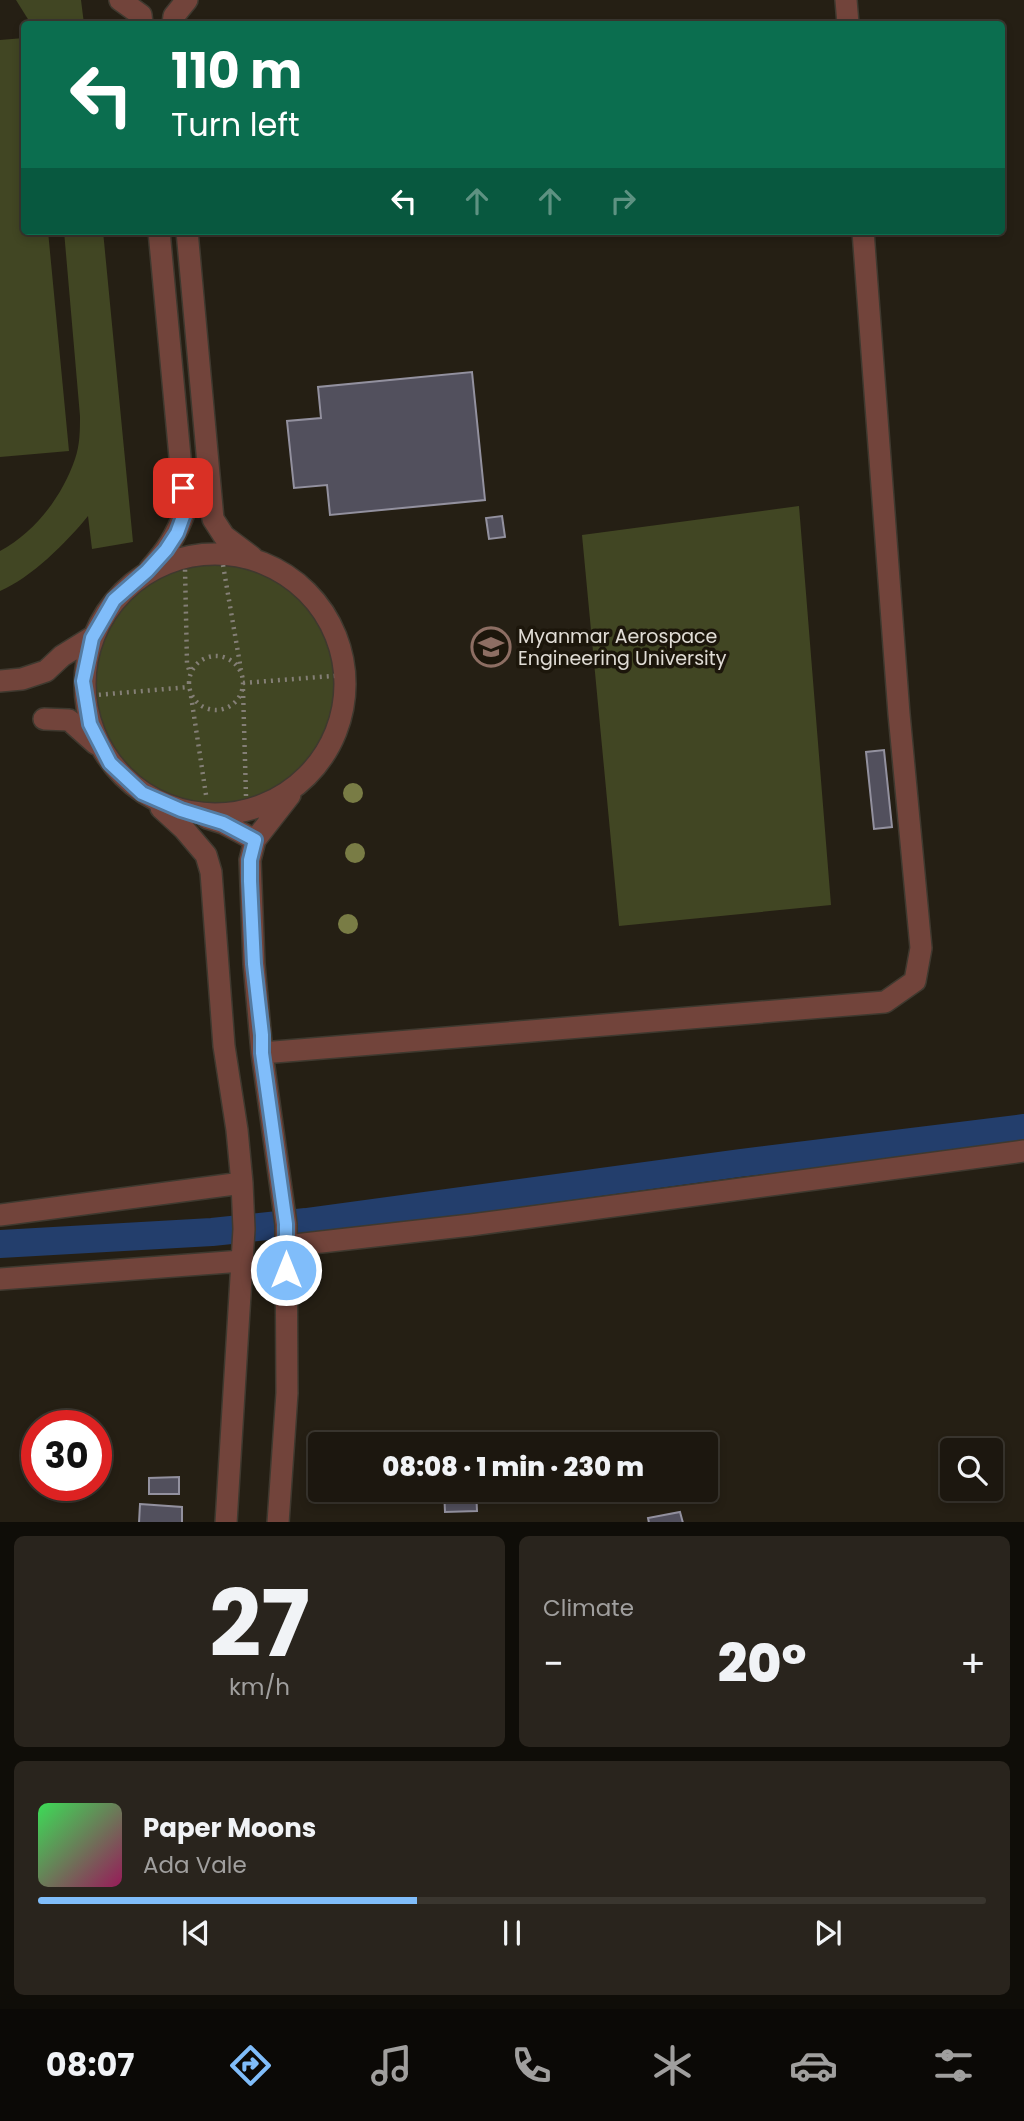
<!DOCTYPE html>
<meta charset="utf-8">
<style>
body{margin:0;font-family:Poppins,sans-serif;background:#29241d;color:#f1f3f6;height:100vh;display:flex;flex-direction:column;font-size:26px;white-space:nowrap}
*{box-sizing:border-box;margin:0}
p{font-size:23px;color:#a09f9e}
.icon{flex:none;width:38px;height:38px;fill:none;stroke:currentColor;stroke-width:2;stroke-linecap:round;stroke-linejoin:round}
.map{position:relative;height:1522px;overflow:hidden}
.drawer{display:flex;flex-direction:column;gap:14px;padding:14px;background:#0f0d08;flex:1}
.drawer>*{flex:none}
.guide{position:absolute;left:21px;top:21px;width:984px;height:214px;border-radius:7px;box-shadow:0 4px 10px #0003,0 0 0 2px #3a362f;background:#0b6e4f;color:#fff;overflow:hidden}
.tools{position:absolute;left:940px;top:1438px;display:grid;gap:14px}
.tools a{display:grid;place-items:center;width:63px;height:63px;border-radius:7px;background:#1c170f;box-shadow:0 4px 10px #0003,0 0 0 2px #3a362f;font-size:35px}
.speed{position:absolute;left:21px;top:1410px;display:flex;gap:14px;font-size:35px;font-weight:700;text-align:center}
.speed>*{display:grid;place-content:center;width:91px;height:91px;border-radius:50%;background:#1c170f;box-shadow:0 4px 10px #0003,0 0 0 2px #3a362f;line-height:1}
.speed .limit{border:10px solid #d22;background:#fff;color:#111}
.pin{position:absolute;display:grid;place-items:center;width:60px;height:60px;color:#fff;margin:-30px;border-radius:14px;box-shadow:0 4px 10px #0006}
.me{position:absolute;width:77px;margin:-38px;rotate:0deg;stroke-linejoin:round;filter:drop-shadow(0 0 5px #0008)}
.turn{display:flex;align-items:center;gap:24px;height:147px;padding:0 35px;font-size:32px}
.turn .icon{width:91px;height:91px;stroke-width:2.5}
.turn b{display:block;font-size:49px;line-height:60px}
.lanes{display:flex;align-items:center;height:66px;padding:0 35px;background:#0003;justify-content:center;gap:35px;direction:ltr}
.lanes .off{opacity:.35}
.big{font-size:52px;font-weight:800;line-height:1.1}
.drawer .widget{flex:1;display:flex;flex-direction:column;justify-content:center;gap:10px;min-width:0;padding:0 24px;border-radius:10px;background:#29241d}
.drawer .dial{align-items:center;gap:0}
.dial b{font-size:91px;line-height:1}
.song{display:flex;align-items:center;gap:21px}
.cover{width:84px;height:84px;border-radius:10px;background:linear-gradient(135deg,hsl(130 70% 55%),hsl(330 70% 35%))}
.played{height:7px;border-radius:4px;background:linear-gradient(90deg,#80bdfa 40%,#3a362f 40%)}
.keys{display:flex;justify-content:space-around;direction:ltr}
.heat{display:flex;justify-content:space-between;align-items:center;font-size:38px;direction:ltr}
.drawer .tiles{flex:1;display:grid;gap:14px;grid-template-columns:1fr 1fr}
.widget:last-child{grid-column:span 2}
.trip{position:absolute;left:308px;top:1432px;width:410px;height:70px;border-radius:7px;background:#1c170f;box-shadow:0 4px 10px #0003,0 0 0 2px #3a362f;font-weight:800;line-height:70px;text-align:center}
.menu{display:flex;height:112px;justify-content:space-around;align-items:center;background:#0b0906;color:#a09f9e}
.menu .icon{width:49px;height:49px}
.menu .selected{color:#80bdfa}
.menu b{font-size:32px;color:#f1f3f6}
.map>svg:first-child{display:block}
</style>
<div class="map">
<svg width="1024" height="1523" viewBox="0 0 1024 1523">
<rect width="100%" height="100%" fill="#251f14"/>
<path fill="#414623" d="M16,0H81L84,24H31Z
M24,38V231H48L69,451L0,457V40Z
M64,231H103L133,542L92,549L88,516C67,542 31,578 0,591V551C35,532 62,497 75,459C80,445 80,430 80,416Z
M799,506L831,905L619,926L582,535Z
M94 685a121 121 0 1 1 242 0a121 121 0 1 1-242 0Z"/>
<g fill="none" stroke-linecap="round" stroke-linejoin="round">
<path stroke="#233e6c" stroke-width="28" d="M0,1244L212,1232L306,1222L740,1163L1024,1128"/>
</g>
<path fill="#52505d" stroke="#93919f" stroke-width="2" d="M472,372L485,500L330,515L327,485L294,488L287,421L321,418L318,387Z
M502,516L505,537L489,539L486,518Z
M884,750L892,827L874,829L866,752Z
M179,1477V1494H149V1478Z
M444,1489H476L477,1511L445,1512Z
M140,1504L182,1507V1523H139Z
M680,1512L683,1523H649L648,1518Z"/>
<g fill="none" stroke-linecap="round" stroke-linejoin="round">
<g stroke="#3f392f" stroke-width="24">
<path id="minor" d="M120,0L141,15L142,24
M846,0L848,24
M173,24L174,16L187,0
M187,231L213,519L224,536L252,557
M85 684a130 130 0 1 1 260 0a130 130 0 1 1-260 0Z
M149,570C167,550 176,536 185,511L159,231
M0,681L22,679L46,671L62,656L91,638
M44,719L69,720L96,744
M161,808L184,829L206,855L211,872L224,1046L237,1130L242,1183L244,1229L226,1523
M207,818L223,823L255,840
M262,1053L254,964L250,860L255,840L290,795
M0,1215L242,1183
M286,1246L471,1225L1024,1151
M0,1279L242,1261
M278,1523L287,1393L286,1224L262,1053L885,1002L915,981L921,948L899,714L863,231"/>
</g>
<path stroke="#847f76" stroke-width="4.5" stroke-dasharray="2 5" stroke-linecap="butt" d="M183,563L185,569L187,663L190,673
M223,565L241,670
M189 683a27 27 0 1 1 54 0a27 27 0 1 1-54 0Z
M243,683L345,675
M243,689L246,796L250,809
M85,696L189,687
M191,696L206,795"/>
<use href="#minor" stroke="#72443b" stroke-width="21"/>
</g>
<g fill="#797c45">
<circle cx="353" cy="793" r="10"/>
<circle cx="355" cy="853" r="10"/>
<circle cx="348" cy="924" r="10"/>
</g>
<g fill="none" stroke-linecap="round" stroke-linejoin="round">
<g stroke="#537ba2" stroke-width="18">
<path id="route" d="M183,488L185,511L177,533L166,550L147,571L114,600L92,638L83,681L90,724L110,763L142,793L181,810L223,823L255,840L250,860V881L254,964L262,1035V1053L286,1224V1270"/>
</g>
<use href="#route" stroke="#80bdfa" stroke-width="12"/>
</g>
<defs>
<g id="university-ring" transform="scale(2.0125)"><circle r="9.5" fill="#1c160b" stroke="#8d6e63" stroke-width="1.5"/><path d="M0-5L7-2L0 1L-7-2ZM-4 1L0 2.5L4 1V4Q0 6-4 4Z" fill="#8d6e63"/></g>
</defs>
<g fill-rule="evenodd">
<use href="#university-ring" x="491" y="647"/>
</g>
<g text-anchor="middle" dominant-baseline="central" stroke-width="7" stroke-linejoin="round" paint-order="stroke">
<g font-size="19" fill="#e0dcd5" stroke="#1c160b" text-anchor="start">
<text x="518" y="636">Myanmar Aerospace<tspan x="518" dy="22">Engineering University</tspan></text>
</g>
</g>
</svg>
<div class="tools">
<a><svg class="icon" aria-label="search" viewBox="0 0 24 24"><circle cx="10" cy="10" r="6"/><path d="M15 15l6 6"/></svg></a>
</div>
<div class="speed"><div class="limit">30</div></div>
<div class="pin" style="left:183px;top:488px;background:#d93025"><svg class="icon" aria-label="arrive" viewBox="0 0 24 24"><path d="M6 21V4h12l-3 4 3 4H6"/></svg></div>
<svg class="me" style="left:286px;top:1270px" viewBox="-20 -20 40 40"><circle r="17" fill="#80bdfa" stroke="#fff" stroke-width="3"/><path d="M0-11L8 9 0 5-8 9z" fill="#fff"/></svg>
<div class="trip">08:08 · 1 min · 230 m</div>
<div class="guide">
<div class="turn"><svg class="icon" aria-label="left" viewBox="0 0 24 24"><path d="M17 20v-9H6M10 6l-5 5 5 5"/></svg><div><b>110 m</b>Turn left</div></div>
<div class="lanes"><svg class="icon" aria-label="left" viewBox="0 0 24 24"><path d="M17 20v-9H6M10 6l-5 5 5 5"/></svg><svg class="icon off" aria-label="ahead" viewBox="0 0 24 24"><path d="M12 20V5M6 11l6-6 6 6"/></svg><svg class="icon off" aria-label="ahead" viewBox="0 0 24 24"><path d="M12 20V5M6 11l6-6 6 6"/></svg><svg class="icon off" aria-label="right" viewBox="0 0 24 24"><path d="M7 20v-9h11M14 6l5 5-5 5"/></svg></div>
</div>
</div>
<section class="drawer">
<div class="tiles">
<div class="widget dial"><b>27</b><p>km/h</p></div>
<div class="widget"><p>Climate</p>
<div class="heat"><a>−</a><b class="big">20°</b><a>+</a></div>
</div>
<div class="widget">
<div class="song"><i class="cover"></i><div><b>Paper Moons</b><p>Ada Vale</p></div></div>
<div class="played"></div>
<div class="keys"><svg class="icon" aria-label="previous" viewBox="0 0 24 24"><path d="M18 5L8 12l10 7zM5 5v14"/></svg><svg class="icon" aria-label="pause" viewBox="0 0 24 24"><path d="M8 5v14M16 5v14"/></svg><svg class="icon" aria-label="next" viewBox="0 0 24 24"><path d="M6 5l10 7-10 7zM19 5v14"/></svg></div>
</div>
</div>
</section>
<nav class="menu">
<b>08:07</b>
<svg class="icon selected" aria-label="directions" viewBox="0 0 24 24"><path d="M12 3l9 9-9 9-9-9zM9 14v-3h6M13 9l2 2-2 2"/></svg>
<svg class="icon" aria-label="music" viewBox="0 0 24 24"><path d="M9 18V5l10-2v13"/><circle cx="6" cy="18" r="3"/><circle cx="16" cy="16" r="3"/></svg>
<svg class="icon" aria-label="phone" viewBox="0 0 24 24"><path d="M5 4h4l2 5-3 2q2 4 5 5l2-3 5 2v4C11 20 4 13 5 4z"/></svg>
<svg class="icon" aria-label="climate" viewBox="0 0 24 24"><path d="M12 3v18M4 7l16 10M4 17L20 7"/></svg>
<svg class="icon" aria-label="car" viewBox="0 0 24 24"><path d="M5 17H2v-5l4-1 3-4h7l3 4 3 1v5h-3M9 17h6M6 11h13"/><circle cx="7" cy="17" r="2"/><circle cx="17" cy="17" r="2"/></svg>
<svg class="icon" aria-label="filters" viewBox="0 0 24 24"><path d="M4 7h16M4 17h16"/><circle cx="9" cy="7" r="2"/><circle cx="15" cy="17" r="2"/></svg>
</nav>
